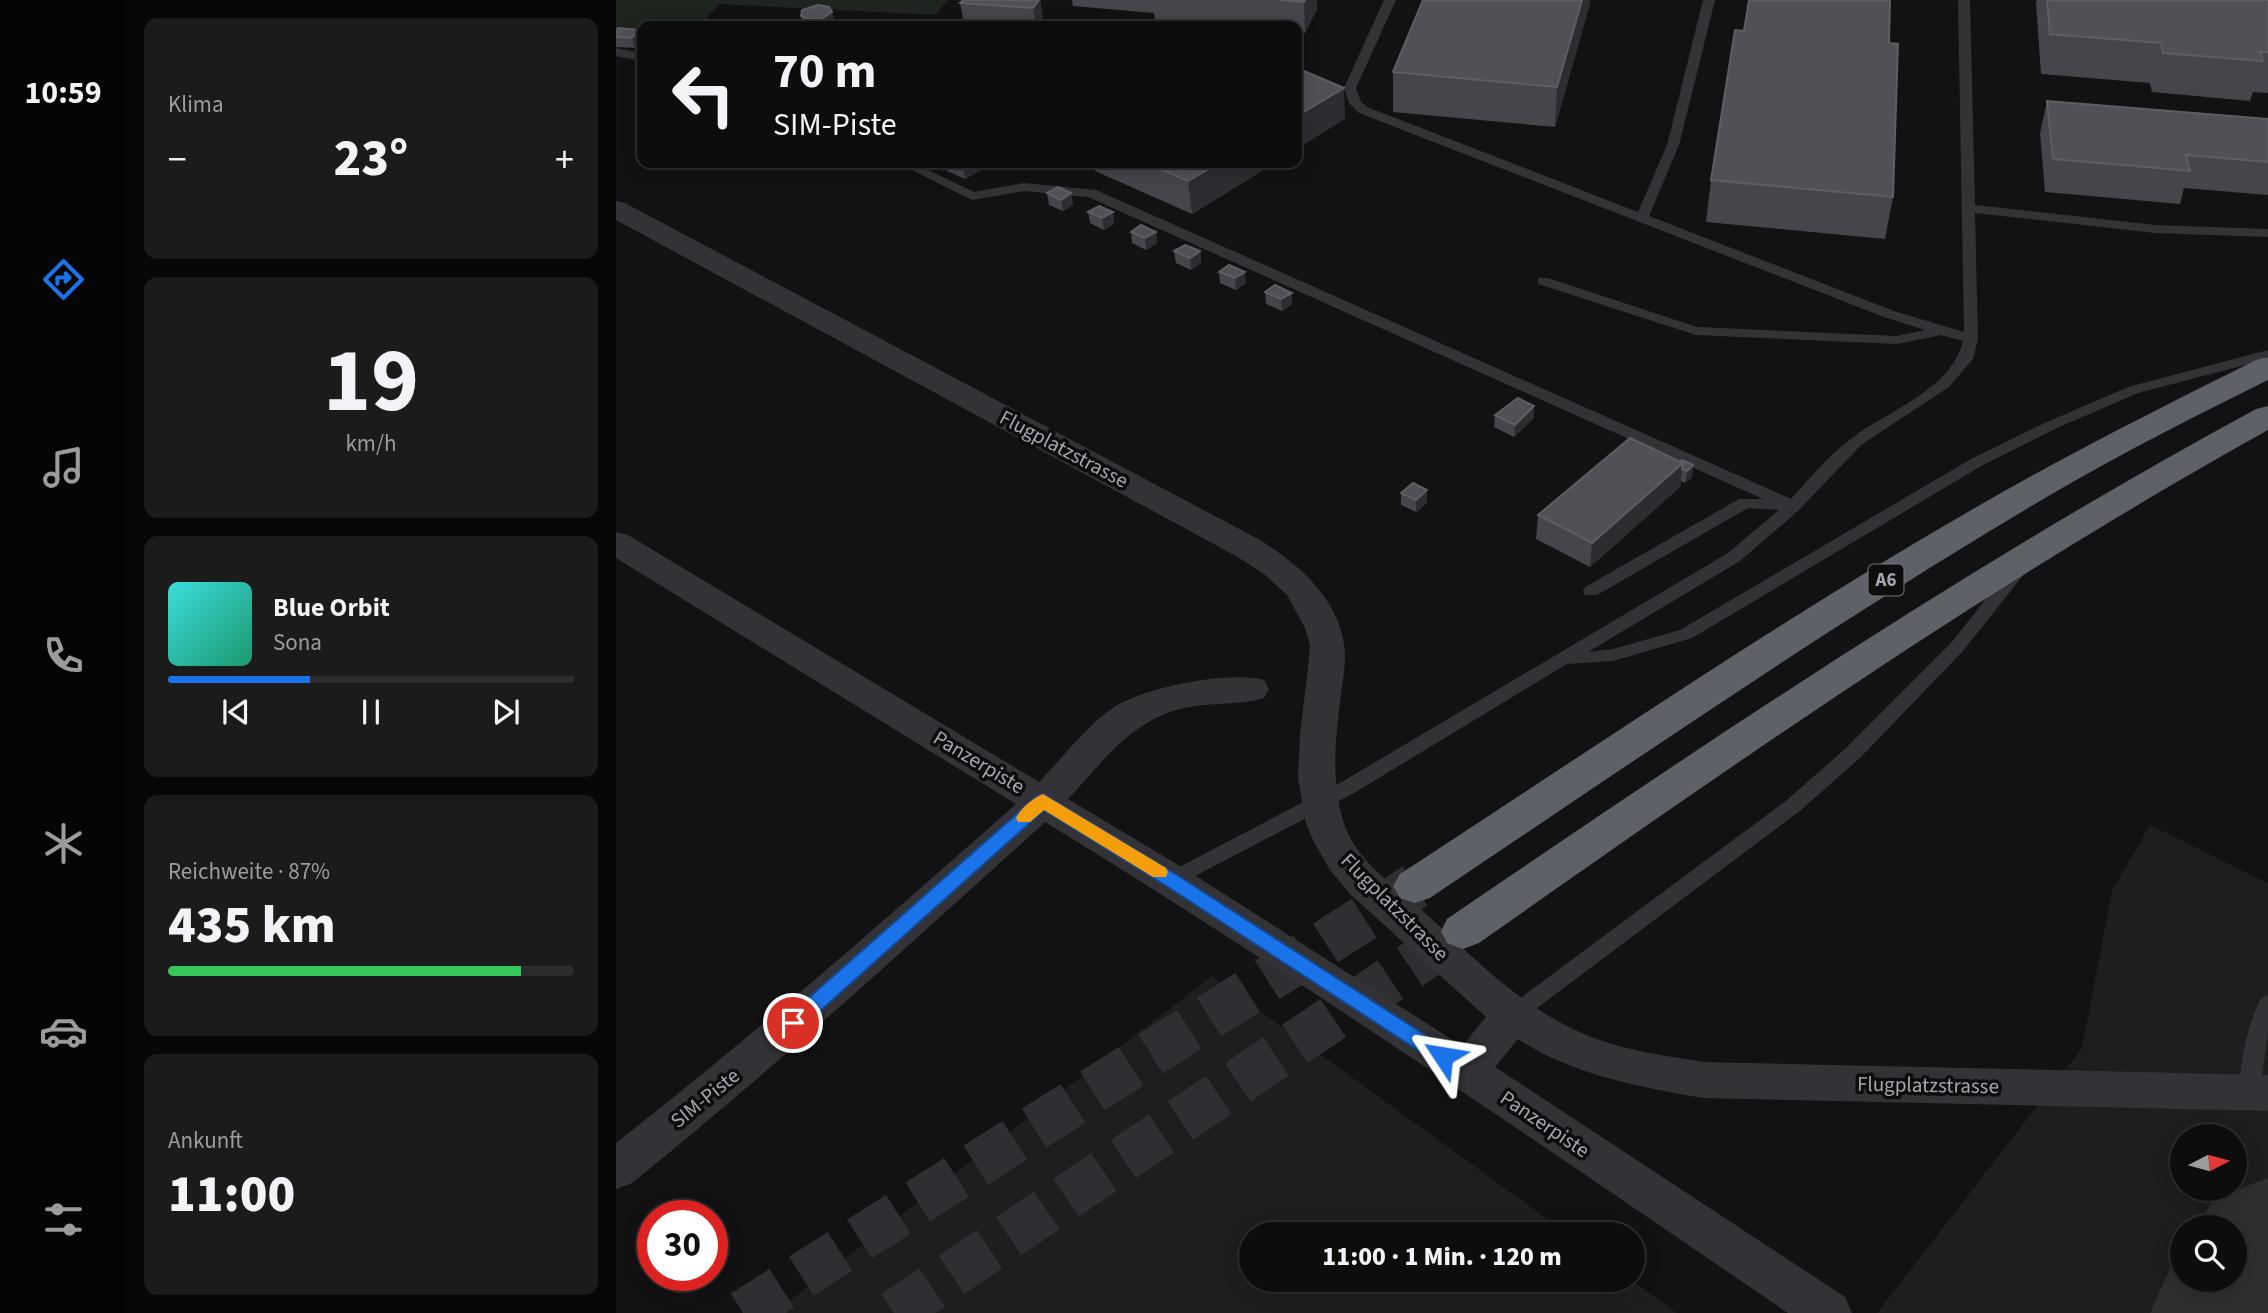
<!DOCTYPE html>
<html lang="de">
<meta charset="utf-8">
<style>
body{margin:0;font-family:"Source Sans 3",sans-serif;background:#1c1b1c;color:#f1f3f6;height:100vh;display:flex;flex-direction:column;font-size:26px;white-space:nowrap}
*{box-sizing:border-box;margin:0}
p{font-size:23px;color:#9b9c9e}
.icon{flex:none;width:38px;height:38px;fill:none;stroke:currentColor;stroke-width:2;stroke-linecap:round;stroke-linejoin:round}
.map{position:relative;flex:1;overflow:hidden}
.panel{display:flex;flex-direction:column;gap:18px;padding:18px;background:#080708;width:490px}
.panel>*{flex:none}
.guide{position:absolute;left:21px;top:21px;width:665px;height:147px;border-radius:14px;box-shadow:0 4px 18px #0003,0 0 0 2px #2e2d2e;background:#0e0d0e;color:#f1f3f6;overflow:hidden}
.needle{width:46px;rotate:84deg}
.tools{position:absolute;left:1554px;top:1124px;display:grid;gap:14px}
.tools a{display:grid;place-items:center;width:77px;height:77px;border-radius:50%;background:#0e0d0e;box-shadow:0 4px 18px #0003,0 0 0 2px #2e2d2e;font-size:35px}
.speed{position:absolute;left:21px;top:1200px;display:flex;gap:14px;font-size:35px;font-weight:700;text-align:center}
.speed>*{display:grid;place-content:center;width:91px;height:91px;border-radius:50%;background:#0e0d0e;box-shadow:0 4px 18px #0003,0 0 0 2px #2e2d2e;line-height:1}
.speed .limit{border:10px solid #d22;background:#fff;color:#111}
.pin{position:absolute;display:grid;place-items:center;width:60px;height:60px;color:#fff;margin:-30px;border:4px solid #fff;border-radius:50%;box-shadow:0 2px 7px #0007}
.me{position:absolute;width:77px;margin:-38px;rotate:303deg;stroke-linejoin:round;filter:drop-shadow(0 0 5px #0008)}
.turn{display:flex;align-items:center;gap:24px;height:147px;padding:0 21px;font-size:32px}
.turn .icon{width:91px;height:91px;stroke-width:2.5}
.turn b{display:block;font-size:49px;line-height:60px}
.big{font-size:52px;font-weight:800;line-height:1.1}
.panel .card{flex:1;display:flex;flex-direction:column;justify-content:center;gap:10px;min-width:0;padding:0 24px;border-radius:14px;background:#1c1b1c}
.panel .dial{align-items:center;gap:0}
.dial b{font-size:91px;line-height:1}
.song{display:flex;align-items:center;gap:21px}
.cover{width:84px;height:84px;border-radius:10px;background:linear-gradient(135deg,hsl(180 70% 55%),hsl(160 70% 35%))}
.played{height:7px;border-radius:4px;background:linear-gradient(90deg,#1a73e8 35%,#2e2d2e 35%)}
.keys{display:flex;justify-content:space-around;direction:ltr}
.heat{display:flex;justify-content:space-between;align-items:center;font-size:38px;direction:ltr}
.charge{height:10px;border-radius:5px;background:linear-gradient(90deg,#34c759 87%,#2e2d2e 0)}
.trip{position:absolute;left:623px;top:1222px;width:406px;height:70px;border-radius:35px;background:#0e0d0e;box-shadow:0 4px 18px #0003,0 0 0 2px #2e2d2e;font-weight:800;line-height:70px;text-align:center}
main{display:flex;flex:1;min-height:0}
.tabs{display:flex;flex-direction:column;width:126px;justify-content:space-around;align-items:center;background:#060506;color:#9b9c9e}
.tabs .icon{width:49px;height:49px}
.tabs .selected{color:#1a73e8}
.tabs b{font-size:32px;color:#f1f3f6}
.map>svg:first-child{display:block}
</style>
<main>
<nav class="tabs">
<b>10:59</b>
<svg class="icon selected" aria-label="directions" viewBox="0 0 24 24"><path d="M12 3l9 9-9 9-9-9zM9 14v-3h6M13 9l2 2-2 2"/></svg>
<svg class="icon" aria-label="music" viewBox="0 0 24 24"><path d="M9 18V5l10-2v13"/><circle cx="6" cy="18" r="3"/><circle cx="16" cy="16" r="3"/></svg>
<svg class="icon" aria-label="phone" viewBox="0 0 24 24"><path d="M5 4h4l2 5-3 2q2 4 5 5l2-3 5 2v4C11 20 4 13 5 4z"/></svg>
<svg class="icon" aria-label="climate" viewBox="0 0 24 24"><path d="M12 3v18M4 7l16 10M4 17L20 7"/></svg>
<svg class="icon" aria-label="car" viewBox="0 0 24 24"><path d="M5 17H2v-5l4-1 3-4h7l3 4 3 1v5h-3M9 17h6M6 11h13"/><circle cx="7" cy="17" r="2"/><circle cx="17" cy="17" r="2"/></svg>
<svg class="icon" aria-label="filters" viewBox="0 0 24 24"><path d="M4 7h16M4 17h16"/><circle cx="9" cy="7" r="2"/><circle cx="15" cy="17" r="2"/></svg>
</nav>
<section class="panel">
<div class="card"><p>Klima</p>
<div class="heat"><a>−</a><b class="big">23°</b><a>+</a></div>
</div>
<div class="card dial"><b>19</b><p>km/h</p></div>
<div class="card">
<div class="song"><i class="cover"></i><div><b>Blue Orbit</b><p>Sona</p></div></div>
<div class="played"></div>
<div class="keys"><svg class="icon" aria-label="previous" viewBox="0 0 24 24"><path d="M18 5L8 12l10 7zM5 5v14"/></svg><svg class="icon" aria-label="pause" viewBox="0 0 24 24"><path d="M8 5v14M16 5v14"/></svg><svg class="icon" aria-label="next" viewBox="0 0 24 24"><path d="M6 5l10 7-10 7zM19 5v14"/></svg></div>
</div>
<div class="card"><p>Reichweite · 87%</p><b class="big">435 km</b><div class="charge"></div></div>
<div class="card"><p>Ankunft</p><b class="big">11:00</b></div>
</section>
<div class="map">
<svg width="1652" height="1313" viewBox="0 0 1652 1313">
<rect width="100%" height="100%" fill="#121113"/>
<path fill="#1e1e20" fill-rule="evenodd" d="M1534,825L1652,883V1313H1261L1466,1048L1496,891ZM1566,1136H1619V1188H1566ZM1566,1227H1619V1279H1566Z
M596,976L952,1234H635V1279H1014L1061,1313H158Z"/>
<path fill="#1e251f" d="M0,0H332L319,15L104,4L82,26H26V35H0Z"/>
<g fill="none" stroke-linecap="round" stroke-linejoin="round">
<path fill="#2f2f32" fill-rule="evenodd" d="M1652,1178V1313H1534L1557,1262L1566,1248V1279H1619V1227H1580L1599,1198Z"/>
<path stroke="#2f2f33" stroke-width="46" stroke-dasharray="46 23" stroke-linecap="butt" d="M127,1313L799,886
M278,1313L847,931"/>
<path fill="#333337" fill-rule="evenodd" d="M768,0H780L740,88L745,102L751,107L1022,212L1051,145L1087,0H1099L1063,145L1033,216L1278,311L1348,332L1342,0H1354L1359,205L1539,225L1652,229V237L1539,233L1359,213L1362,339L1357,359L1333,387L1245,445L1183,510L1124,561L972,652L997,649L1064,630L1355,459L1431,422L1512,387L1652,350V359L1522,393L1441,428L1367,465L1076,638L997,661L951,664L738,793L562,885L555,888L548,885L545,880L548,875L724,783L1112,553L1163,510L1132,508L981,595H969L967,591L969,587L1123,499H1147L472,197L408,191L356,200L282,163H298L358,192L408,183L480,190L1175,499C1194,478 1213,455 1236,438C1273,410 1335,390 1347,341L1325,335L1281,344L1080,335L922,284V278H932L1081,327L1281,336L1309,330L1268,317L743,113L733,103L728,88Z
M0,48L26,53V61L0,56Z
M1403,563L1409,565L1411,569L1409,573L1347,651L1245,757L1185,810L905,1020L898,1023L891,1020L888,1014L891,1008L1171,800L1231,747L1335,643L1397,565Z
M1652,995V1031L1644,1091L1641,1098L1633,1100L1625,1098L1622,1091C1626,1058 1630,1028 1645,998Z"/>
<path fill="#333337" fill-rule="evenodd" d="M0,201L9,203L644,540C682,564 721,597 728,644C731,662 726,684 724,702C719,743 715,783 728,823C740,861 777,884 805,909C858,958 909,1012 978,1038C1013,1051 1051,1056 1087,1062L1652,1075V1111L1087,1098C1023,1087 957,1075 902,1039L879,1067L1229,1297L1236,1313H1172C927,1146 682,977 429,822C294,945 158,1068 16,1183L0,1189V1143C138,1035 269,920 400,804L0,558V532L12,535L423,782C445,759 466,732 491,712C520,688 612,670 648,680L653,689L648,698C622,706 594,702 568,708C515,720 487,762 452,799L569,869L846,1046L870,1017L734,894L714,870L698,842L690,824L682,778L684,734L692,668L694,645L689,628L671,595L648,574L620,556L0,220Z"/>
<path fill="#5f6168" fill-rule="evenodd" d="M1652,357V380C1581,415 1510,451 1441,491C1226,617 1021,759 814,898L799,903L784,898L777,886L784,874C993,738 1200,595 1419,474C1492,434 1566,397 1640,360Z
M1652,406V430C1377,583 1120,762 863,943L847,949L831,943L825,931L831,919C1095,739 1359,561 1640,409Z"/>
</g>
<path fill="#45464b" d="M347,0H424L427,19L422,26H375L348,24L344,3Z
M456,0H701V9L689,33L681,32V26H615L539,20L538,13L457,6Z
M1421,0H1652V93L1637,92L1634,101L1536,92L1534,83L1425,74L1420,3Z
M974,3L939,127L777,112V72Z
M185,16L218,21L231,26H187Z
M0,31L26,40L19,48L0,47Z
M1273,43L1277,197L1269,239L1090,222L1095,180Z
M1431,101L1652,119V195L1568,188L1564,204L1429,192L1424,133Z
M318,163H372V166L349,179L318,165Z
M472,163H659L576,214L479,171L478,165Z
M431,193H455L457,205L447,211L433,205Z
M472,212H497L498,224L488,230L474,223Z
M515,232H540L541,243L530,250L516,243Z
M558,251H584L585,263L575,270L560,263Z
M603,272L630,283L620,290L604,283Z
M649,292L676,293V304L666,311L650,304Z
M918,406V418L898,437L878,427L879,415Z
M1064,462L1077,465L1076,477L1069,483L1065,481L1064,487L974,567L920,539L922,515Z
M811,490V503L800,512L785,505V493Z"/>
<path fill="#2c2d30" d="M423,0H424L427,19L422,26H420L417,8Z
M689,0H701V9L689,33L688,2Z
M966,0H974V3L939,127L941,87Z
M216,12L219,22L206,26L205,19Z
M23,30L26,40L19,48L16,38Z
M728,88L729,119L681,149V116Z
M356,163H372V166L349,179L347,168Z
M603,163H659L576,214L572,181Z
M455,193L457,205L447,211L445,200Z
M497,212L498,224L488,230L486,218Z
M540,232L541,243L530,250L529,238Z
M584,251L585,263L575,270L574,258Z
M629,272L630,283L620,290L619,278Z
M676,293V304L666,311L665,299Z
M918,406V418L898,437L899,425Z
M1067,463L1064,487L974,567L976,543Z
M1077,465L1076,477L1069,483L1071,471Z
M811,490V503L800,512V500Z"/>
<path fill="#4f5156" stroke="#5d5e64" stroke-width="2" d="M347,0H423L417,8L344,3Z
M663,0H689L688,2Z
M807,0H966L941,87L777,72Z
M1133,0H1274L1273,43L1282,44L1277,197L1095,180L1119,30L1128,31Z
M1431,0H1652V52H1644L1647,61L1547,53L1545,43L1434,34Z
M202,5L213,7L216,12L205,19H192L185,16L186,10Z
M217,20L231,26H203Z
M2,28L23,30L16,38L0,37V31Z
M681,68L728,88L681,116Z
M1431,101L1652,119V162L1570,155L1574,171L1437,159Z
M336,163H356L347,168Z
M530,163H603L572,181Z
M442,187L455,193L445,200L431,193Z
M483,206L497,212L486,218L472,212Z
M525,225L540,232L529,238L515,232Z
M569,245L584,251L574,258L558,251Z
M613,265L629,272L619,278L603,272Z
M659,285L676,293L665,299L649,292Z
M902,398L918,406L899,425L879,415Z
M1014,438L1067,463L976,543L922,515Z
M1066,460L1077,465L1071,471L1066,469L1067,463L1064,462Z
M797,483L811,490L800,500L785,493Z"/>
<path fill="#1a73e8" stroke="#114b97" stroke-width="2" d="M427,794L561,875L834,1051L837,1056L834,1062L827,1065L820,1062L549,885L428,810L184,1029L177,1031L170,1029L167,1023L170,1018L421,796Z"/>
<path fill="#f59e0b" d="M427,794L550,868L552,872L550,877H537L428,810L414,822H402L400,818C405,808 417,798 427,794Z"/>
<g text-anchor="middle" dominant-baseline="central" stroke-width="7" stroke-linejoin="round" paint-order="stroke">
<rect fill="#0d0d0e" stroke="#777981" stroke-width="2" x="1252.5" y="564.5" width="35" height="31" rx="5"/>
<g font-size="19" font-weight="bold" fill="#a4a7b2">
<text x="1270" y="580">A6</text>
</g>
<g font-size="21" fill="#a4a7b2" stroke="#0d0d0e">
<text transform="translate(448 449) rotate(28)">Flugplatzstrasse</text>
<text transform="translate(363 762) rotate(31)">Panzerpiste</text>
<text transform="translate(779 907) rotate(45)">Flugplatzstrasse</text>
<text transform="translate(1312 1085) rotate(1)">Flugplatzstrasse</text>
<text transform="translate(89 1098) rotate(-39)">SIM-Piste</text>
<text transform="translate(929 1124) rotate(34)">Panzerpiste</text>
</g>
</g>
</svg>
<div class="tools">
<a><svg class="needle" viewBox="-14 -14 28 28"><path d="M0-13l5 13h-10z" fill="#e53935"/><path d="M0 13l5-13h-10z" fill="#9b9c9e"/></svg></a>
<a><svg class="icon" aria-label="search" viewBox="0 0 24 24"><circle cx="10" cy="10" r="6"/><path d="M15 15l6 6"/></svg></a>
</div>
<div class="speed"><div class="limit">30</div></div>
<div class="pin" style="left:177px;top:1023px;background:#d93025"><svg class="icon" aria-label="arrive" viewBox="0 0 24 24"><path d="M6 21V4h12l-3 4 3 4H6"/></svg></div>
<svg class="me" style="left:827px;top:1056px" viewBox="-20 -20 40 40"><path d="M0-17L14 15 0 8-14 15z" fill="#1a73e8" stroke="#fff" stroke-width="4"/></svg>
<div class="trip">11:00 · 1 Min. · 120 m</div>
<div class="guide">
<div class="turn"><svg class="icon" aria-label="left" viewBox="0 0 24 24"><path d="M17 20v-9H6M10 6l-5 5 5 5"/></svg><div><b>70 m</b>SIM-Piste</div></div>
</div>
</div>
</main>
